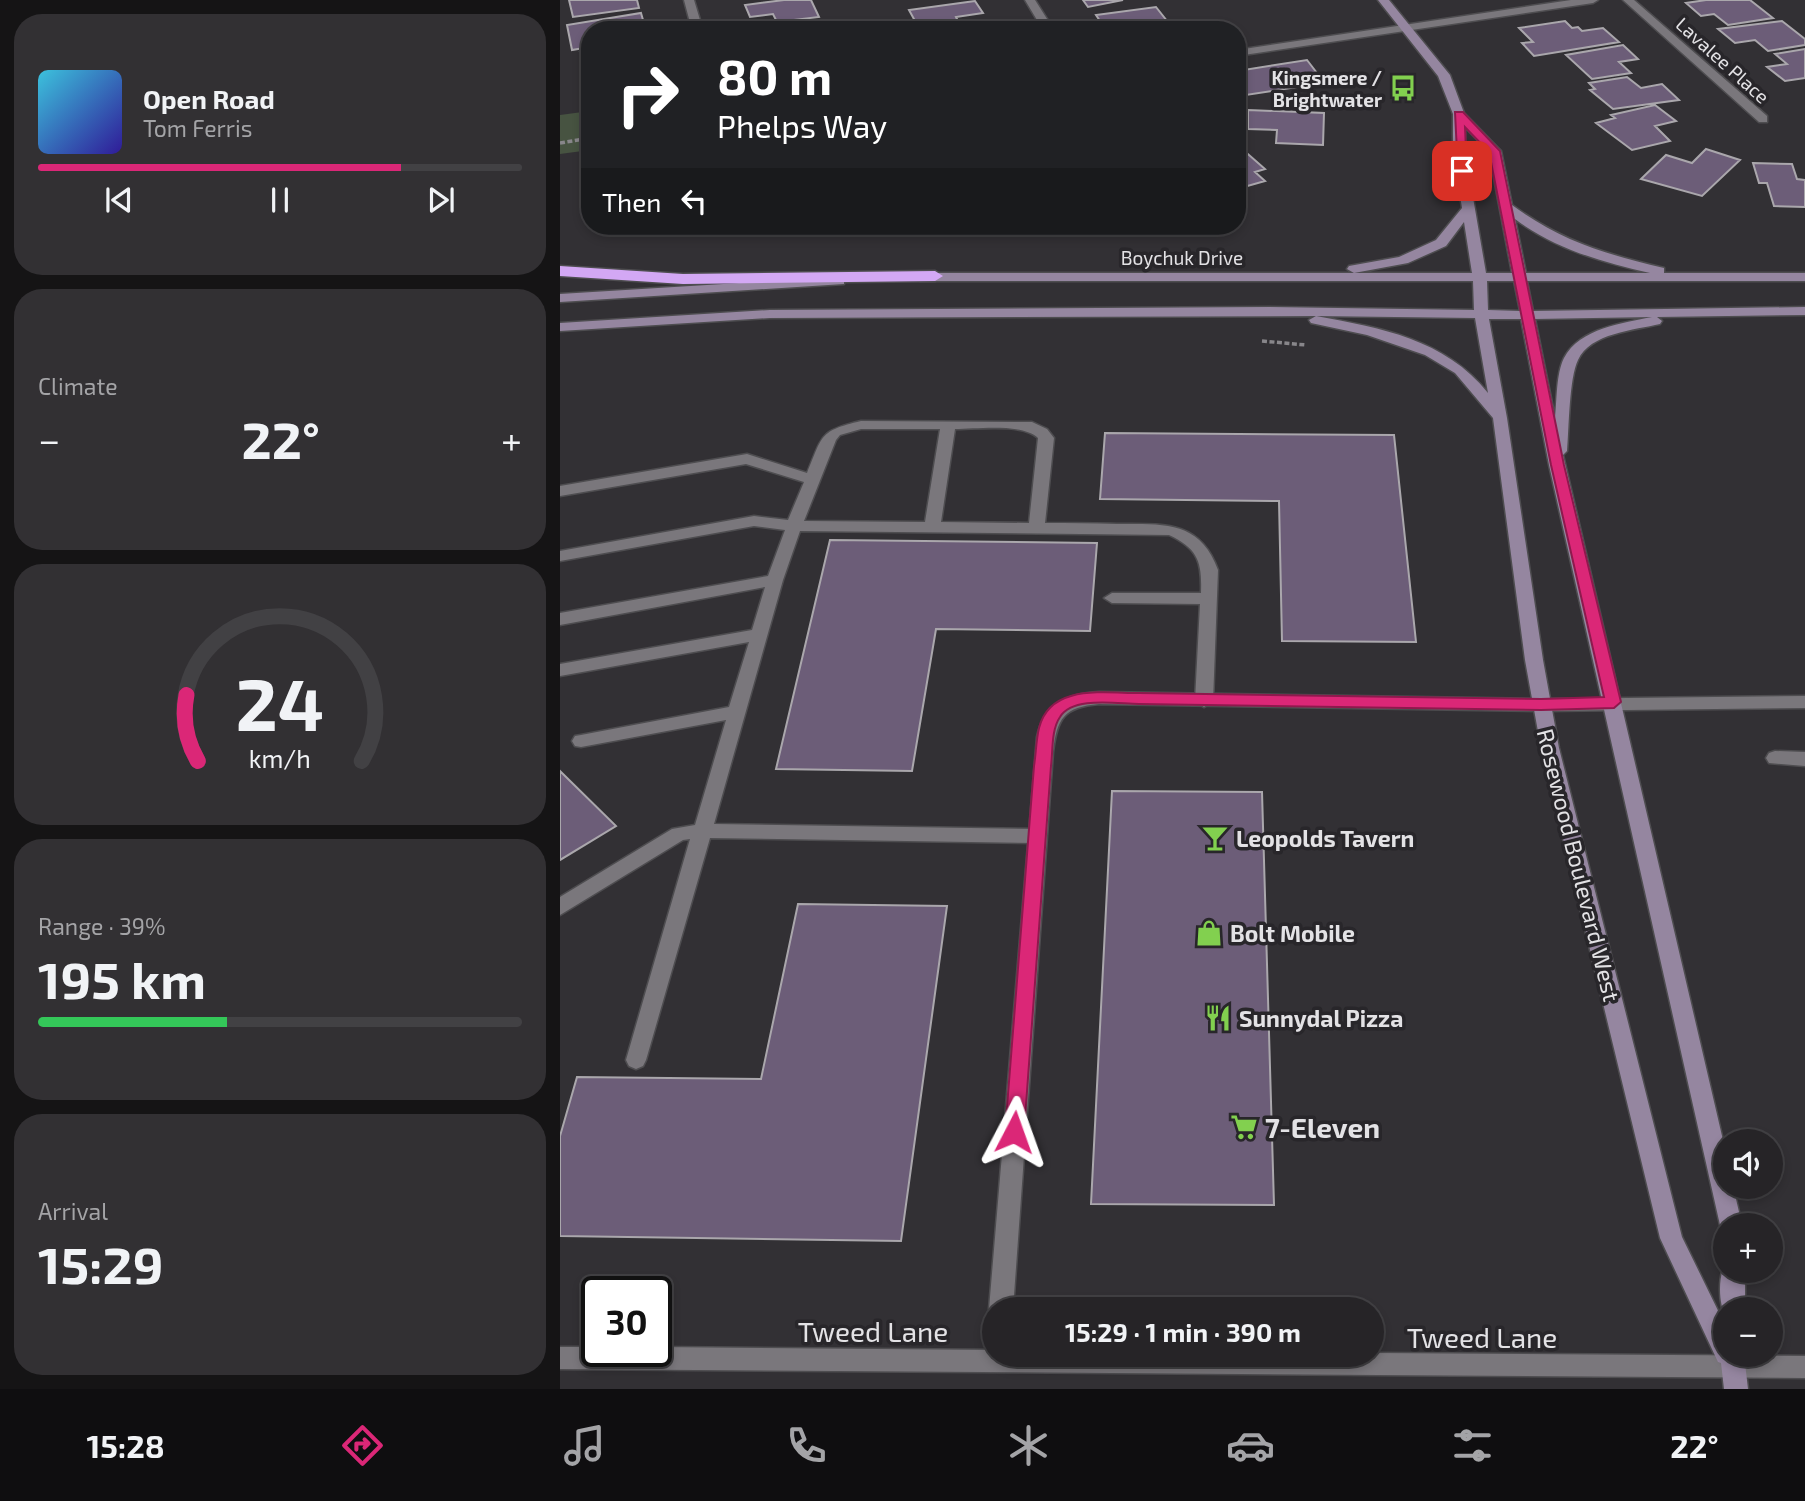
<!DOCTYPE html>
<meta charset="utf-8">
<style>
body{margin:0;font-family:"Exo 2",sans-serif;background:#323033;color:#f1f3f6;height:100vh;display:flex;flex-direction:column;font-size:26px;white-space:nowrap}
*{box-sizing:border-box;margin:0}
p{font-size:23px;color:#a4a4a7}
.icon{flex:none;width:38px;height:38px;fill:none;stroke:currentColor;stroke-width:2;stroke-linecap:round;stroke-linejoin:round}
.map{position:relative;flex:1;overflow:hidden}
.side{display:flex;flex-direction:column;gap:14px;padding:14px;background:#151415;width:560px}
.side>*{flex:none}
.banner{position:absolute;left:21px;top:21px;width:665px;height:214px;border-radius:28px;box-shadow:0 4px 10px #0003,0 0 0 2px #424144;background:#202124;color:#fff;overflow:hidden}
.tools{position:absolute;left:1153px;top:1129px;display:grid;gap:14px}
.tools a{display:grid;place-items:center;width:70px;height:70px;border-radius:50%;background:#262427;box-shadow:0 4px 10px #0003,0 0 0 2px #424144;font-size:35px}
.speed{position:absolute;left:21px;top:1276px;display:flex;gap:14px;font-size:35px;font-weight:700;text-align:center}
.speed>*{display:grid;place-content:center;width:91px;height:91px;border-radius:50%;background:#262427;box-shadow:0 4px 10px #0003,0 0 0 2px #424144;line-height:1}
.speed .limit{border:4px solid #111;border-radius:10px;background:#fff;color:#111}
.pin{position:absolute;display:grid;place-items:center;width:60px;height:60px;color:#fff;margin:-30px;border-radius:14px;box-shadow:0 4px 10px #0006}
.me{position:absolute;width:77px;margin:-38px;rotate:4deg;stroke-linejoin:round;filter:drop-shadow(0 0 5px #0008)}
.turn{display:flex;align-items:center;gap:24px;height:147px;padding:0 21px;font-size:32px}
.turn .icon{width:91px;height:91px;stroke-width:2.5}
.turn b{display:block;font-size:49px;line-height:60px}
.then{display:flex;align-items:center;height:66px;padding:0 21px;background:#0003;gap:14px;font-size:26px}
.big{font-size:52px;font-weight:700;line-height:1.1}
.side .tile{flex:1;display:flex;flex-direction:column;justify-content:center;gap:10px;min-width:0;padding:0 24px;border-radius:28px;background:#323033}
.side .dial{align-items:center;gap:0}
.dial svg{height:182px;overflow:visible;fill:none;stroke:#424144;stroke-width:7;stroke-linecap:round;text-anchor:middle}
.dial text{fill:#f1f3f6;stroke:none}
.song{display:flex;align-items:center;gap:21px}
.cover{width:84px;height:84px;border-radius:10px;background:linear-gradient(135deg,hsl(190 70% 55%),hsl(250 70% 35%))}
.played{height:7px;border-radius:4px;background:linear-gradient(90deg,#db2777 75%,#424144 75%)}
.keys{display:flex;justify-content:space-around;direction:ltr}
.heat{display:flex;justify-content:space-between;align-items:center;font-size:38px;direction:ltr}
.charge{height:10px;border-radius:5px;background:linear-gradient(90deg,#34c759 39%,#424144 0)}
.trip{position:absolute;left:422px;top:1297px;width:402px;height:70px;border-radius:35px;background:#262427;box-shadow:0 4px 10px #0003,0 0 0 2px #424144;font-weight:700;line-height:70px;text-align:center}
.menu{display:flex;height:112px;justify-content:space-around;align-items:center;background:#0f0e10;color:#a4a4a7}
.menu .icon{width:49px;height:49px}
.menu .on{color:#db2777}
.menu b{font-size:32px;color:#f1f3f6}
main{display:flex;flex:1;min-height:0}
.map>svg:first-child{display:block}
</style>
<main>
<section class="side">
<div class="tile">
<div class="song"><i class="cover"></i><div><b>Open Road</b><p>Tom Ferris</p></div></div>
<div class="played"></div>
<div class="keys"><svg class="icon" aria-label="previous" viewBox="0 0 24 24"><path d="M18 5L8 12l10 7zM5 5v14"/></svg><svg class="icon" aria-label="pause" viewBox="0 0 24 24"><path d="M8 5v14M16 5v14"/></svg><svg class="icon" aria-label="next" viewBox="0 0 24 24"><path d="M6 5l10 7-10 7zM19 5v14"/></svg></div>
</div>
<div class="tile"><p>Climate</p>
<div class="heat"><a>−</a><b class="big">22°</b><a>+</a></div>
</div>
<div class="tile dial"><svg viewBox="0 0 100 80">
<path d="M14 69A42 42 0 1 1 86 69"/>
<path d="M14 69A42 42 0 0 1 9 40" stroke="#db2777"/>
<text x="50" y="56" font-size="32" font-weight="700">24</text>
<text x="50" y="72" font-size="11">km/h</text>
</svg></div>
<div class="tile"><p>Range · 39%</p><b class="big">195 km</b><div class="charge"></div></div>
<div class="tile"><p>Arrival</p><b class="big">15:29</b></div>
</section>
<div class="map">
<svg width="1245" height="1389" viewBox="0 0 1245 1389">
<rect width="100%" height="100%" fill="#323034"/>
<path fill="#475341" d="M30,111V150L0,154V115Z"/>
<path fill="#6c5d78" stroke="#aaa7ac" stroke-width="2" d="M9,0H77L79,8L13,17Z
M224,0H251L259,17L217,22L213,14L190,17L185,5Z
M523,0H563L528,7Z
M1146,0H1190L1213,18L1168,25L1154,14L1141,16L1126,3Z
M415,1L423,13L396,17L400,25L366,30H360L349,10Z
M596,7L611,26L574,30L569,23L544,27L536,15Z
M81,13L85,27L30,30V47L12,50L7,25Z
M1005,21L1012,28L1018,27L1022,31L1043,28L1059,42L974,56L962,43L973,42L959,28Z
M1222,21L1245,39V45L1208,51L1195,40L1175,43L1158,29Z
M1063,45L1078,59L1059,62L1071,73L1032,79L1006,55Z
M1245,49V78L1225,81L1207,67L1227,64L1215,54Z
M30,50V75L26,76L20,52Z
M747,60L757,73L748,75L756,84L686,95L677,83V71Z
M1067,77L1081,88L1102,84L1119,100L1053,109L1030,90L1035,89L1029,83Z
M1095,105L1116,121L1095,126L1110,141L1072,150L1036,123L1055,118L1051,115Z
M688,110L764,113L763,145L716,143L717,130L688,129Z
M681,148L705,169L695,172L705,181L677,189V149Z
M1146,149L1180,160L1142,196L1081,179L1106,155L1132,163Z
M1193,163L1232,164L1237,179L1245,180V207L1214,206L1207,183H1199Z
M545,433L834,435L856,642L722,641L719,501L540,499Z
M270,540L537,543L530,631L376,629L352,771L216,769Z
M0,771L56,826L0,860Z
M552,791L702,792L714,1205L531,1204Z
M238,904L387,906L341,1241L0,1236V1136L17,1077L201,1079Z"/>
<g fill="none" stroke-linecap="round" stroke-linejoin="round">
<g stroke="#4e4d50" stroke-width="3">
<path id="lane" d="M301,421L472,422L487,429L494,438L485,523C509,523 533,523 557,524C603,524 640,520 658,570L653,701L644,707L635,701L640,604L552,603L544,598L552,593H641C642,563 639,549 609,535L240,531L223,580L154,824L477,829L484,831L486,836L484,841L477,843L150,838L86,1060L83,1066L76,1069L69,1066L66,1060L130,839L123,840L0,915V897L112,829L135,825L166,720L21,747L15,746L12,741L15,736L21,735L169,707L189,642L0,676V664L192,630L205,587L0,625V613L208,576L225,530L194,526L0,561V551L194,516L228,520L244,482L186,464L0,496V486L187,454L247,473C263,435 259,431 301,421ZM301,429H380L365,522L244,521L276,440L280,435ZM395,429C417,429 463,423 478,438L469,523L381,522Z
M1215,751L1245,752V766L1209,763L1206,758L1209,753Z"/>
</g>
<g stroke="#4e4d50" stroke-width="3">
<path id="street" d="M124,0H134L143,30H132Z
M465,0H475L494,30H483Z
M1011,0H1038L1033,3L677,56V50Z
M1063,0H1074L1207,116V122H1199Z
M539,692L981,699L1245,696V708L981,711L539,704C504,707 497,718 493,752L453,1309H434V1317L429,1309L477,737C484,703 507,694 539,692Z
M0,1347H37V1351H96V1347L434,1350V1354L812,1353L1245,1356V1378L0,1369Z"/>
</g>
<g stroke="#4e4d50" stroke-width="3">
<path id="secondary" d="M818,0H829L890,75L904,113L941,151L952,205C1001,241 1045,254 1104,268V273H1245V281H967L973,311L1245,307V315L1097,317L1102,321L1100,324C1075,330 1030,333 1018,360C1009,378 1009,429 1007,451L1003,455L1166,1153V1186H1173L1182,1225H1166V1233L1160,1225L989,465L961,319H929L947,418L983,660L999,748L1122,1237L1166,1327V1354H1184L1188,1389H1164L1161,1363L1158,1362L1100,1238L981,748L965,660L933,418L895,373L865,355L807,335L751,323L749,320L756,316L210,318L0,331V323L210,310L708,307L914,310L913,281H360L353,277L360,273H794L787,269L789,266L839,257L876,240L902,208L893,151V114L878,76ZM905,127L929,152L952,273H926L905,151ZM955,219C995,249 1042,262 1090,273H966ZM904,222L912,273H794L848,263L886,246ZM927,281H954L960,311L928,310ZM756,316L915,318L928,393C885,339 821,328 756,316ZM1092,317C1063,323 1020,328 1004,358C996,374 997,400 995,418L975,319Z
M279,277L284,278V284L0,302V294Z
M1166,1262V1270H1185V1309H1166V1317C1158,1304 1158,1275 1166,1262Z"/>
</g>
<g stroke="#4e4d50" stroke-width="3">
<path id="highway" d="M0,266L123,274L375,271L383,276L375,281L123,284L0,276Z"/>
</g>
<path stroke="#88868a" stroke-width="3.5" stroke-dasharray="5 2.5" stroke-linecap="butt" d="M0,143L30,138
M702,341L746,345"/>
<use href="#lane" fill="#7a777c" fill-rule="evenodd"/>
<use href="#street" fill="#7a777c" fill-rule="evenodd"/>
<use href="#secondary" fill="#9586a0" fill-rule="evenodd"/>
<use href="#highway" fill="#d3a8f4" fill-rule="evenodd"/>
</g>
<path fill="#db2777" stroke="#8e194d" stroke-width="2" d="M895,112H903L940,151L1004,465L1061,702L1054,708L981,710L579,704C557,704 513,696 500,717C491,730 493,752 491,766L464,1132L461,1138L454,1140L447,1138L445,1132L474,766C476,754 476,740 479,728C490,684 543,693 579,693L981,699L1044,697L991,465L929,152L905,127L907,171L898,173Z"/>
<defs>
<g id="bus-bare" transform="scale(2.1)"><path d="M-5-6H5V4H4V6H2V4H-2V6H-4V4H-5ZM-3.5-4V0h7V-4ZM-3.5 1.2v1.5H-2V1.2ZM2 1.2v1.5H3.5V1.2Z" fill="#82d04f" stroke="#28262a" stroke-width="2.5" paint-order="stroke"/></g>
<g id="bar-bare" transform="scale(2.1)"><path d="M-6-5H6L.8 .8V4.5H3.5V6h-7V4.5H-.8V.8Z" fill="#82d04f" stroke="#28262a" stroke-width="2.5" paint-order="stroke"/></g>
<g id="shop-bare" transform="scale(2.1)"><path d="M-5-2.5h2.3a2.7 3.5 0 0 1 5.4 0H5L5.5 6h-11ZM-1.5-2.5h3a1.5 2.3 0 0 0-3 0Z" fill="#82d04f" stroke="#28262a" stroke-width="2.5" paint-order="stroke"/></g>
<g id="restaurant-bare" transform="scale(2.1)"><path d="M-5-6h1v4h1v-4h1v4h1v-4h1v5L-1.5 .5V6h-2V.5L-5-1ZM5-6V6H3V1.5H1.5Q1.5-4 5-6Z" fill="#82d04f" stroke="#28262a" stroke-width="2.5" paint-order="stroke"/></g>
<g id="supermarket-bare" transform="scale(2.1)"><path d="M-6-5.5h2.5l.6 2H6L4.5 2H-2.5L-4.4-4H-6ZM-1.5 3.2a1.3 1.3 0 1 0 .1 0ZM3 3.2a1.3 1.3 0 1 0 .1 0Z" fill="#82d04f" stroke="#28262a" stroke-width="2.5" paint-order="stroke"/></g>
</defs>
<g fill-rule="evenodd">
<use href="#bus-bare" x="843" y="88"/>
<use href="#bar-bare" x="655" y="838"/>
<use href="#shop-bare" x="649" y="933"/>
<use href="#restaurant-bare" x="658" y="1018"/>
<use href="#supermarket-bare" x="684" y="1127"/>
</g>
<g text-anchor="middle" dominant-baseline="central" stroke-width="7" stroke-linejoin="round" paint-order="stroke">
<g font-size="19" fill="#e3e2e5" stroke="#28262a">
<text transform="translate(1163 60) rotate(42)">Lavalee Place</text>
<text x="622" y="257">Boychuk Drive</text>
</g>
<g font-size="19" font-weight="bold" fill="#e3e2e5" stroke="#28262a" text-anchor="end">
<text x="822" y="77">Kingsmere /<tspan x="822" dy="22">Brightwater</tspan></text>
</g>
<g font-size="23" font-weight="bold" fill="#e3e2e5" stroke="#28262a" text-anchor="start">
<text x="676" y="838">Leopolds Tavern</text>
<text x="670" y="933">Bolt Mobile</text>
<text x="679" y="1018">Sunnydal Pizza</text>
</g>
<g font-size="23" fill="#e3e2e5" stroke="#28262a">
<text transform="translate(1019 865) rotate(76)">Rosewood Boulevard West</text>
</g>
<g font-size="28" font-weight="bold" fill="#e3e2e5" stroke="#28262a" text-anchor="start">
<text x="705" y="1127">7-Eleven</text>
</g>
<g font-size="28" fill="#e3e2e5" stroke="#28262a">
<text x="313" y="1331">Tweed Lane</text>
<text x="922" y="1337">Tweed Lane</text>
</g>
</g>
</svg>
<div class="tools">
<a><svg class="icon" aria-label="sound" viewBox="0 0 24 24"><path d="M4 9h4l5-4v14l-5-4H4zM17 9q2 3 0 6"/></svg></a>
<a>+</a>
<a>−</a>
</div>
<div class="speed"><div class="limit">30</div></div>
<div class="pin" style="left:902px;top:171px;background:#d93025"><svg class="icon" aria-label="arrive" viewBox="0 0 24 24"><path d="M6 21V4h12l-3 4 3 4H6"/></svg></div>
<svg class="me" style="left:454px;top:1132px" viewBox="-20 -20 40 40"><path d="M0-17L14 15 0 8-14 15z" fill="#db2777" stroke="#fff" stroke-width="4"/></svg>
<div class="trip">15:29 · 1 min · 390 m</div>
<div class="banner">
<div class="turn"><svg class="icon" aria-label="right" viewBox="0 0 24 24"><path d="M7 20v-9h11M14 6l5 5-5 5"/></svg><div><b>80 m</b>Phelps Way</div></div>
<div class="then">Then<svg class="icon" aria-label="left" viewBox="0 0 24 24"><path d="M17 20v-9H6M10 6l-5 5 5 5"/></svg></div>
</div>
</div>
</main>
<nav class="menu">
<b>15:28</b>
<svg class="icon on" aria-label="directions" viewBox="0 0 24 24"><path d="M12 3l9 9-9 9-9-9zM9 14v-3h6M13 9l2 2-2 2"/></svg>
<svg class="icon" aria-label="music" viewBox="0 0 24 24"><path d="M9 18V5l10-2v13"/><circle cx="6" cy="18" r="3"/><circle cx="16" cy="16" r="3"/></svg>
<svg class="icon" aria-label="phone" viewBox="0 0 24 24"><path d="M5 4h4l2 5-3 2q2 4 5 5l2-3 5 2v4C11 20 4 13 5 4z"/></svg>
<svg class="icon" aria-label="climate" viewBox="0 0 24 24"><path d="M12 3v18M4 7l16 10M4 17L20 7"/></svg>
<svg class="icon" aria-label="car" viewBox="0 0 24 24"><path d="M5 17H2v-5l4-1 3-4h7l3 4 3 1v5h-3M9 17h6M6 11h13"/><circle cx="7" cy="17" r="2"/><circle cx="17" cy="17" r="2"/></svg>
<svg class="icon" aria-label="filters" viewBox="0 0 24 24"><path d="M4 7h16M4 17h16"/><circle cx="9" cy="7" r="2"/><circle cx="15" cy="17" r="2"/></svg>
<b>22°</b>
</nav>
